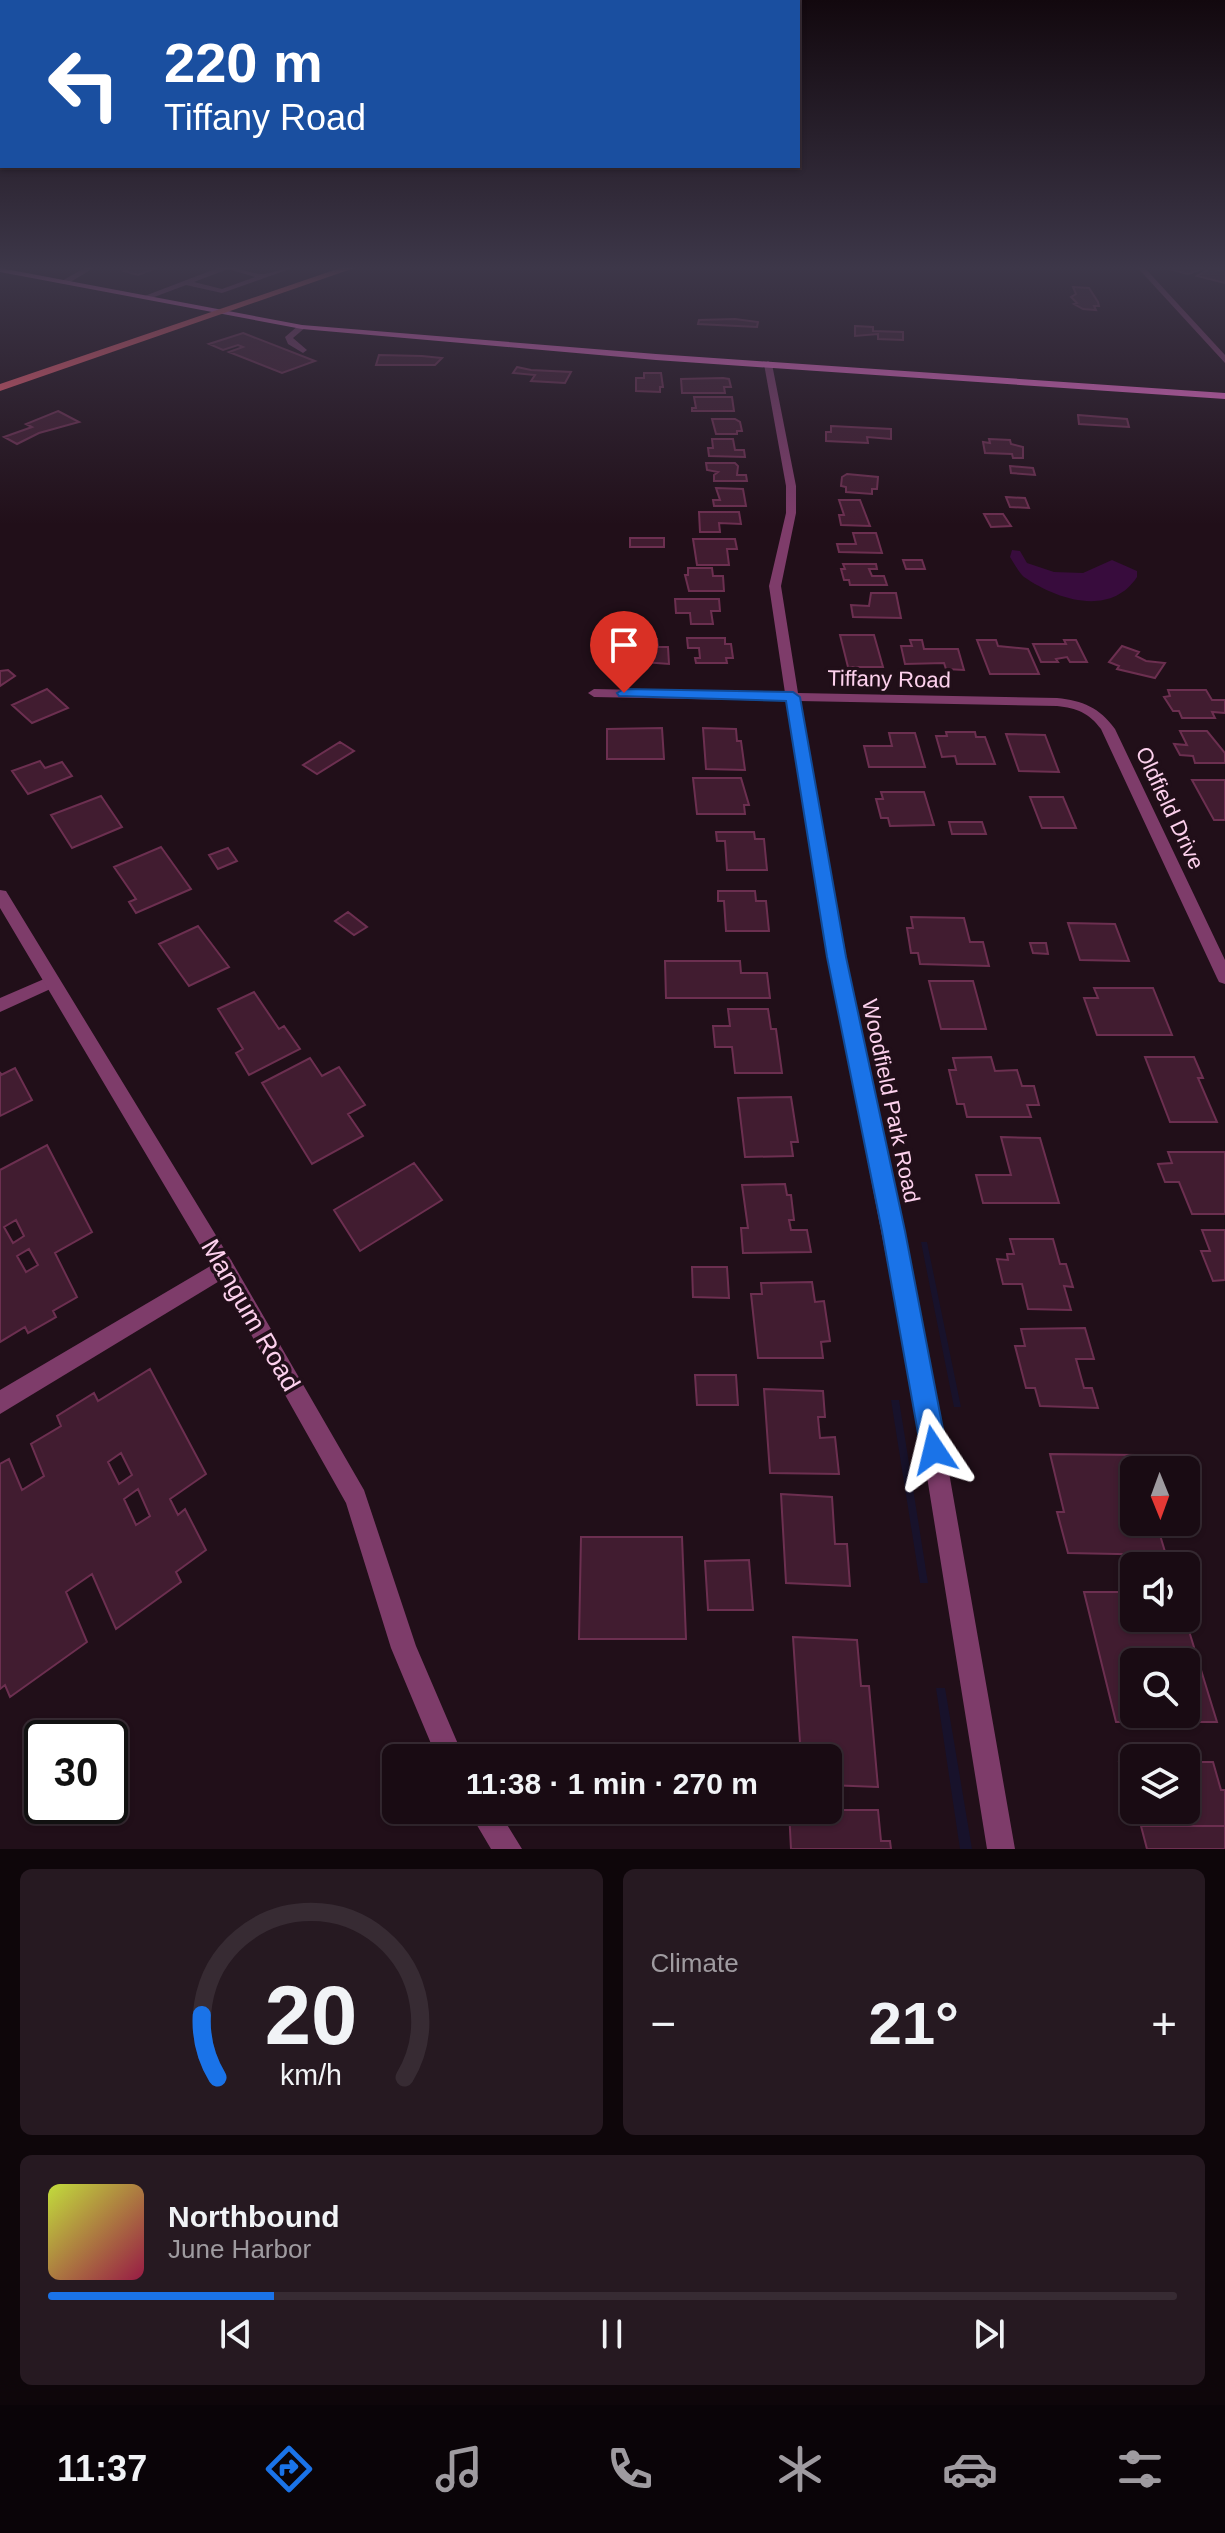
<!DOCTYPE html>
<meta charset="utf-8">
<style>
body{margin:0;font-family:Arial,sans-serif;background:#261921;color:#f1f3f6;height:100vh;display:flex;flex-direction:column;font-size:30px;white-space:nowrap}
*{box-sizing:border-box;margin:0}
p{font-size:26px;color:#9f9ba0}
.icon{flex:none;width:44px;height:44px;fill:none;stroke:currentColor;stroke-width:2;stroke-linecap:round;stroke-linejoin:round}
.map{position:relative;height:1849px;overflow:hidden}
.sheet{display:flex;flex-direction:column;gap:20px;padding:20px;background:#0e060a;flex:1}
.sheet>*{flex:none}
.guide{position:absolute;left:0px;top:0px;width:800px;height:168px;box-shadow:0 2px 6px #0004,0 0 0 2px #372b33;background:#1a4fa0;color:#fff;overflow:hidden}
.needle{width:52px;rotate:179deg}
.controls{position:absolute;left:1120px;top:1456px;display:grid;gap:16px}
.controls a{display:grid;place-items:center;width:80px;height:80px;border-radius:12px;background:#190b13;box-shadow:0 2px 6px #0004,0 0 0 2px #372b33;font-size:40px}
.speed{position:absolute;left:24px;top:1720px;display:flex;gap:16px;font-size:40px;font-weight:700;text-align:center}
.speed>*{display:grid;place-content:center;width:104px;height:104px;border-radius:50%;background:#190b13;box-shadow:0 2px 6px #0004,0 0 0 2px #372b33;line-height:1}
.speed .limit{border:4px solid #111;border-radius:12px;background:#fff;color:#111}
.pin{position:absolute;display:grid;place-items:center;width:68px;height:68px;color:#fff;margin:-82px -34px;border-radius:50% 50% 50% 0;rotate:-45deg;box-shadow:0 0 8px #0007}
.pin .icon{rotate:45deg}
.me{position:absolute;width:88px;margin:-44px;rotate:350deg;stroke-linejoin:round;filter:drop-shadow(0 0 6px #0008)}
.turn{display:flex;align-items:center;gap:28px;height:168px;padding:0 32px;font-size:36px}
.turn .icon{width:104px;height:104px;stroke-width:2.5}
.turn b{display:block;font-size:56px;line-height:68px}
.big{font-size:60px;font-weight:700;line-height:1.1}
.sheet .widget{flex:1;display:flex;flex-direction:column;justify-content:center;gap:12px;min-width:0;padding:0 28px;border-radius:12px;background:#261921}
.sheet .dial{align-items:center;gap:0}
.dial svg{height:208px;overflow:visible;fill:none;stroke:#372b33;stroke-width:7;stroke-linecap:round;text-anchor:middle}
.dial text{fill:#f1f3f6;stroke:none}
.song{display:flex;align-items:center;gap:24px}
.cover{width:96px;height:96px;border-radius:12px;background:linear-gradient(135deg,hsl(70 70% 55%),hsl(340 70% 35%))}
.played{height:8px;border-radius:4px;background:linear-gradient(90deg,#1a73e8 20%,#372b33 20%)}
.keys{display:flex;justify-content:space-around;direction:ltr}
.heat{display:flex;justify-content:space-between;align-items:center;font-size:44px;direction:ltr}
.sheet .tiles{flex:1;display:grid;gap:20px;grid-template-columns:1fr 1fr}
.widget:last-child{grid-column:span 2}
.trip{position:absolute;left:382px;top:1744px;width:460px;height:80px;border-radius:12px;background:#190b13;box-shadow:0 2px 6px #0004,0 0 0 2px #372b33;font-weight:700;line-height:80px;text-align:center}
.tabs{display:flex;height:128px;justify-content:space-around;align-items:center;background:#0a0408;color:#9f9ba0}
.tabs .icon{width:56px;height:56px}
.tabs .active{color:#1a73e8}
.tabs b{font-size:36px;color:#f1f3f6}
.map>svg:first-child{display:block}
</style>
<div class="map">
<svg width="1225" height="1849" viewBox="0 0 1225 1849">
<rect width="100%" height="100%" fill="#210f19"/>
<path fill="#18122b" d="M921,1242H927L961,1407H954Z
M891,1400H899L928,1583H920Z
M936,1688H945L972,1849H960Z"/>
<path fill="#380c3d" d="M1012,550L1020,551L1027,563L1054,572L1083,573L1112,560L1137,571V577C1110,618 1056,599 1024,577C1019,573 1014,563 1010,557Z"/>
<path fill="#411c30" stroke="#6c2f50" stroke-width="2" fill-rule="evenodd" d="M135,266H161L138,275L124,271Z
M1179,266H1202L1199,268L1202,269L1188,274L1172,270Z
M1211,268L1225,271V283L1197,276Z
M1073,287L1089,288L1098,302L1099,306H1094L1096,310L1083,309L1074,304L1077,303L1071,297L1076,294Z
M735,319L758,322L757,327L698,324L699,320Z
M855,326L873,327V331L903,332V340L878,339V334L855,336Z
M243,333L315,361L282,373L229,352L243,347L238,345L223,350L209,344Z
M379,355L422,356L442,358L435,365H376Z
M517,367L531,370L571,372L565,383L531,381L535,375L513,373Z
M644,373H661L663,387H660V392L636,391V378H644Z
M723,378L729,379L731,387H724L725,393H682L681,379Z
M694,397H732L734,411H692V408H696Z
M58,411L79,422L39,433L17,444L4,437L32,427L26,424Z
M1078,415L1127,419L1129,427L1079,424Z
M712,419H735L740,422L742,431H737V434H716Z
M831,426L891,429V439L867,437L868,443L826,441V432H831Z
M712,439H733L735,450H744L745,457L709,456L708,448H713Z
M989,439L1010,440L1011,444L1023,447V458H1013L1012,454L985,453L983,442L990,443Z
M706,463H735L738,466L737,475H746L747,481H714V475L718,472L707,470Z
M1010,466L1033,468L1035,475L1011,473Z
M847,474L878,477L877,489H872V494L846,492V487L841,486L842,477Z
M716,488L743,489L746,506H714L713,500H720Z
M1006,497L1025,498L1029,508L1010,507Z
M839,500H860L870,526L841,525L839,515H844Z
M699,512H739L741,524L719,523L720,532H700Z
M984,514H1003L1011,526L991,527Z
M853,533H876L882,553L839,552L837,544H856Z
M630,538H664V547H630Z
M693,539H735L737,549H727L729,565H697Z
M903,560H922L925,569H906Z
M843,564H876L877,569H869L872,576H884L887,585H850L849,580H844L841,569H845Z
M688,568H712L713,576H723L724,591H689L685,575H688Z
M871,593H896L901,618L853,617L851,605L869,606Z
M675,599H719L720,611H711L713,624H691L690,613H676Z
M840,635H874L883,667H848Z
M635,638L657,639L658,647H668L669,664L616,660V644H635Z
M687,638H725V644H731L733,658H726L727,663H696L695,658H700L699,648H688Z
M910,640H922L924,649H958L964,670L946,669L944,663L905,664L901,646H912Z
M977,640H996L998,646L1028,649L1039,674H990Z
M1064,640H1076L1087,662H1070L1067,657L1056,659L1058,662H1041L1033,644H1066Z
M1122,646L1139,652L1136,656L1146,661L1165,663L1155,678L1117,669L1119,666L1109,662Z
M8,670L15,676L0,686V671Z
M47,689L68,708L32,723L12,705Z
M1168,690H1206L1212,700H1225V713L1212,712L1215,718H1182L1179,711H1173L1164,697L1170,696Z
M662,728L664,759H607V729Z
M703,728L736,729L737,741H741L745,770L706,769Z
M1180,731H1207L1225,753V763H1195L1193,756L1180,755L1174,744L1187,745Z
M946,732H975L976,737H985L995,764H957L955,756L942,757L936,736H947Z
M889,733H915L925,767H869L864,746H892Z
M1006,734L1045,735L1059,772L1019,771Z
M340,742L354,751L317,774L303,765Z
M40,761L45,768L62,762L72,776L28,794L12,771Z
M693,778H741L749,805H744L745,814H697Z
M1192,780H1225V820H1214Z
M881,792H924L934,825L890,826L888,818H881L876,799H883Z
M101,796L122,827L72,848L51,815Z
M1030,797H1063L1076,828H1042Z
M949,822H982L986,834H952Z
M716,832H754L755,839H764L767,870H727L725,841H717Z
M161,847L191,889L136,913L129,902L136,899L114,867Z
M228,848L237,861L218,869L209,855Z
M718,891H755L756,901H766L769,931H726L724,901H718Z
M348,912L367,927L354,935L335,921Z
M911,917L964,918L970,942H983L989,966L920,964L918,953H911L907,928H913Z
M1068,923L1115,924L1129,961L1080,960Z
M198,926L229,967L189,986L159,944Z
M1030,943H1046L1048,954L1033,953Z
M665,961H740L741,973H767L770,998H666Z
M929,981H973L986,1029H941Z
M1094,988H1153L1172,1035H1097L1084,998H1098Z
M254,992L279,1029L284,1026L300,1049L249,1075L236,1053L243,1049L218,1009Z
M728,1009H768L771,1029H776L782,1073H735L732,1047H715L713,1026H730Z
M991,1057L995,1071L1017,1070L1022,1086H1034L1039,1105H1027L1031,1117H967L964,1104H957L949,1070H956L953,1058Z
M1145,1057H1194L1203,1078H1198L1217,1122H1170Z
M310,1058L322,1076L339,1067L365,1105L348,1114L363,1136L312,1164L262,1083Z
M15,1068L32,1100L0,1116V1072L1,1075Z
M791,1097L798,1142H791L793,1156L745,1157L738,1098Z
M1001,1137L1040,1138L1059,1203H983L976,1175H1011Z
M47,1145L92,1232L55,1253L77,1297L53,1311L56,1317L28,1333L25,1327L0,1342V1170ZM16,1220L24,1236L13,1243L4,1227ZM29,1249L38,1265L26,1272L17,1256Z
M1168,1152H1225V1214H1192L1179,1182H1165L1158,1164L1172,1163Z
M414,1163L442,1200L360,1251L334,1210Z
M785,1184L787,1195H791L794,1220H789L791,1230H807L811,1252L743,1253L741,1228H748L742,1185Z
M1202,1230H1225V1280L1213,1281L1201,1251H1210Z
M1010,1239H1053L1060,1264H1066L1073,1287L1064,1286L1071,1310L1028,1309L1022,1284H1003L997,1259L1008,1260L1007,1254H1014Z
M692,1267H727L729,1298L693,1297Z
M812,1282L815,1302L824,1301L830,1341L821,1342L823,1358H758L751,1294H762L761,1283Z
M1085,1328L1094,1359H1076L1084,1388H1092L1098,1408L1040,1406L1035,1388H1026L1015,1346H1025L1021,1329Z
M150,1369L206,1474L170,1499L178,1515L185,1509L206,1550L176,1572L181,1582L116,1629L92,1574L66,1592L87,1642L10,1697L5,1685L0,1689V1464L9,1459L22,1490L44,1476L31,1444L61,1426L57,1416L94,1393L98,1401ZM121,1453L132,1475L119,1484L108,1462ZM138,1489L150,1516L136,1525L124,1499Z
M695,1375H736L738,1405H697Z
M764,1389L823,1391L825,1417H818L820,1438L835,1437L839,1474L770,1473Z
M1050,1454L1136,1455L1140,1470H1134V1522H1156L1166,1555L1068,1553L1057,1512H1064Z
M781,1494L832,1497L835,1544H847L850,1586L786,1583Z
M581,1537H682L686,1639H579Z
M749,1560L753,1610H708L705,1561Z
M1084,1592H1134V1618H1185L1217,1722H1116ZM1134,1662H1186V1714H1134Z
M793,1637L857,1640L861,1686H869L878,1787L828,1785V1758H801Z
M1119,1762H1134V1801H1128Z
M1186,1762H1213L1221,1790H1225V1826H1141L1137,1810H1186Z
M789,1810H878L881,1841H890L891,1849H791Z
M1141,1826H1225V1849H1147Z"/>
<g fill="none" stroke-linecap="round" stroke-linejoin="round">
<path fill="#7e3c6a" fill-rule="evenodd" d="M223,266C237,266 252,275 264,274C276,273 286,266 298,266L222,293L186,285L149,299L142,297ZM228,269L255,277L222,289L194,282Z
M299,325L306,327L293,338L307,350L303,353L288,344L285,337Z
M51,976L57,978L59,982L57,986L0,1012V998Z
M224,1258L231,1260L234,1267L231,1274L0,1414V1390Z"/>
<path fill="#7e3c6a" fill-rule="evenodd" d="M88,266H97L67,284L60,282Z
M1136,266H1143L1225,355V363Z
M768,361L772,364L796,486V513L781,586L798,693L1057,698C1083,701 1099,707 1115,729L1225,960V984L1219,982L1217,978L1101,729C1089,713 1077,708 1057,706L799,701L858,1019L940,1421L1015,1849H987L918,1421L840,1019L786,701L594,697L588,693L594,689L785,693L769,586L786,513V486L764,364Z
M0,890L6,891L231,1260L364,1490L416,1646L464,1758H437L391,1648L346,1503L217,1274L0,908Z
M468,1810H498L522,1849H491Z"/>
<path fill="#f76ed0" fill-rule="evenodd" d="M0,268L302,325L656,354L1225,393V399L656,360L302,329L0,272Z"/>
<path fill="#f75e70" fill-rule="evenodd" d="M346,266H360L0,391V384Z"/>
</g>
<linearGradient id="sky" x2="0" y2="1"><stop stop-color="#12080e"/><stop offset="0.51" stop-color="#3d3749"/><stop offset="1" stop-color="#3d3749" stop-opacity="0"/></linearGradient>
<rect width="1225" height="525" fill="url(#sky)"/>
<path fill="#1a73e8" stroke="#114b97" stroke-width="2" d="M624,689L793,692L800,697L846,957L905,1231L947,1450L943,1459L934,1463L925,1459L921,1450L882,1231L827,957L786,701L619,696L617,693Z"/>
<g text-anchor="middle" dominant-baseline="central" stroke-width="7" stroke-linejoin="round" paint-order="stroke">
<g font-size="22" fill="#fdd1ed" stroke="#210f19">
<text transform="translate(889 679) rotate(1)">Tiffany Road</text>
<text transform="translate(1170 808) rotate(65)">Oldfield Drive</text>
<text transform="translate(891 1101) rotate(78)">Woodfield Park Road</text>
</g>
<g font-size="26" fill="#fdd1ed" stroke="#210f19">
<text transform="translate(251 1315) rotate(60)">Mangum Road</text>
</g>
</g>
</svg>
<div class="controls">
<a><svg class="needle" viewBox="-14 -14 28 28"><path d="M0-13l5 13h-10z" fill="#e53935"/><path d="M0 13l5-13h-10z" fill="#9f9ba0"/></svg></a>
<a><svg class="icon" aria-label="sound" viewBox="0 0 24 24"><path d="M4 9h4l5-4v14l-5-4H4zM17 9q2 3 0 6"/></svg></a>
<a><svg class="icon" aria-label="search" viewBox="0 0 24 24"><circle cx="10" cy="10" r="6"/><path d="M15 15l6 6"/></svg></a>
<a><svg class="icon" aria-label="layers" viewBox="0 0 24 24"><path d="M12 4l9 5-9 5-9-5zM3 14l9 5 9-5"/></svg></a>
</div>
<div class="speed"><div class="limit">30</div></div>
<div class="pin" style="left:624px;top:693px;background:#d93025"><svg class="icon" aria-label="arrive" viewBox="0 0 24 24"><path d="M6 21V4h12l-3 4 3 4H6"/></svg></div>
<svg class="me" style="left:934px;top:1450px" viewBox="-20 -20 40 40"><path d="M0-17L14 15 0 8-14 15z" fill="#1a73e8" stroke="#fff" stroke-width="4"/></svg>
<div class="trip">11:38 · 1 min · 270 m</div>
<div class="guide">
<div class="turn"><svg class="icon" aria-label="left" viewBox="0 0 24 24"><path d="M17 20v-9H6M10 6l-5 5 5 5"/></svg><div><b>220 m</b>Tiffany Road</div></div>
</div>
</div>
<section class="sheet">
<div class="tiles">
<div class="widget dial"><svg viewBox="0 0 100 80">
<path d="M14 69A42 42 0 1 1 86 69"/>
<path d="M14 69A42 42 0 0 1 8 45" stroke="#1a73e8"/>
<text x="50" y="56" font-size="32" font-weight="700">20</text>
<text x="50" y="72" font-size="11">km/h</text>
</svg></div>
<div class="widget"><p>Climate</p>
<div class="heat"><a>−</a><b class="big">21°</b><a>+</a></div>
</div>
<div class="widget">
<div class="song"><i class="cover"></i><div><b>Northbound</b><p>June Harbor</p></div></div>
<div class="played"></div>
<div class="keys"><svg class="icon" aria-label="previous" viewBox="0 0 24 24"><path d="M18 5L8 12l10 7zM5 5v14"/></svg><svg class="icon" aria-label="pause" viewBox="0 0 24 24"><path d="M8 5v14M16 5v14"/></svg><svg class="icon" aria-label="next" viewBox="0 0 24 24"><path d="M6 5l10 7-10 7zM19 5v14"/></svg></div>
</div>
</div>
</section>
<nav class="tabs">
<b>11:37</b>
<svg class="icon active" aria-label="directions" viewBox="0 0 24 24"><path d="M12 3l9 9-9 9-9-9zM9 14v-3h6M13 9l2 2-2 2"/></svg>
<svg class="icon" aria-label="music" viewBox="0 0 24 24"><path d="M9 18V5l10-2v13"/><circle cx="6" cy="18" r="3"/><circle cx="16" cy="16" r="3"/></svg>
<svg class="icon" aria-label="phone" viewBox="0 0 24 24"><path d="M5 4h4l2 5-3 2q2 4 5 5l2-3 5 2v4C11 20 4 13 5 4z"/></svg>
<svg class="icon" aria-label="climate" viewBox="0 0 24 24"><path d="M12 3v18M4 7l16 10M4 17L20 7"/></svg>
<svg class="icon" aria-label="car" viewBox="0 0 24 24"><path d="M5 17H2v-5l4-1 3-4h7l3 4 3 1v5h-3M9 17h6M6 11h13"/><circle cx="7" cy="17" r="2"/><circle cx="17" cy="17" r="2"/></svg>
<svg class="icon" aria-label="filters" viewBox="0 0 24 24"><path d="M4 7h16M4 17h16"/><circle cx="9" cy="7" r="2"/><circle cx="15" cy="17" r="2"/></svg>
</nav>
